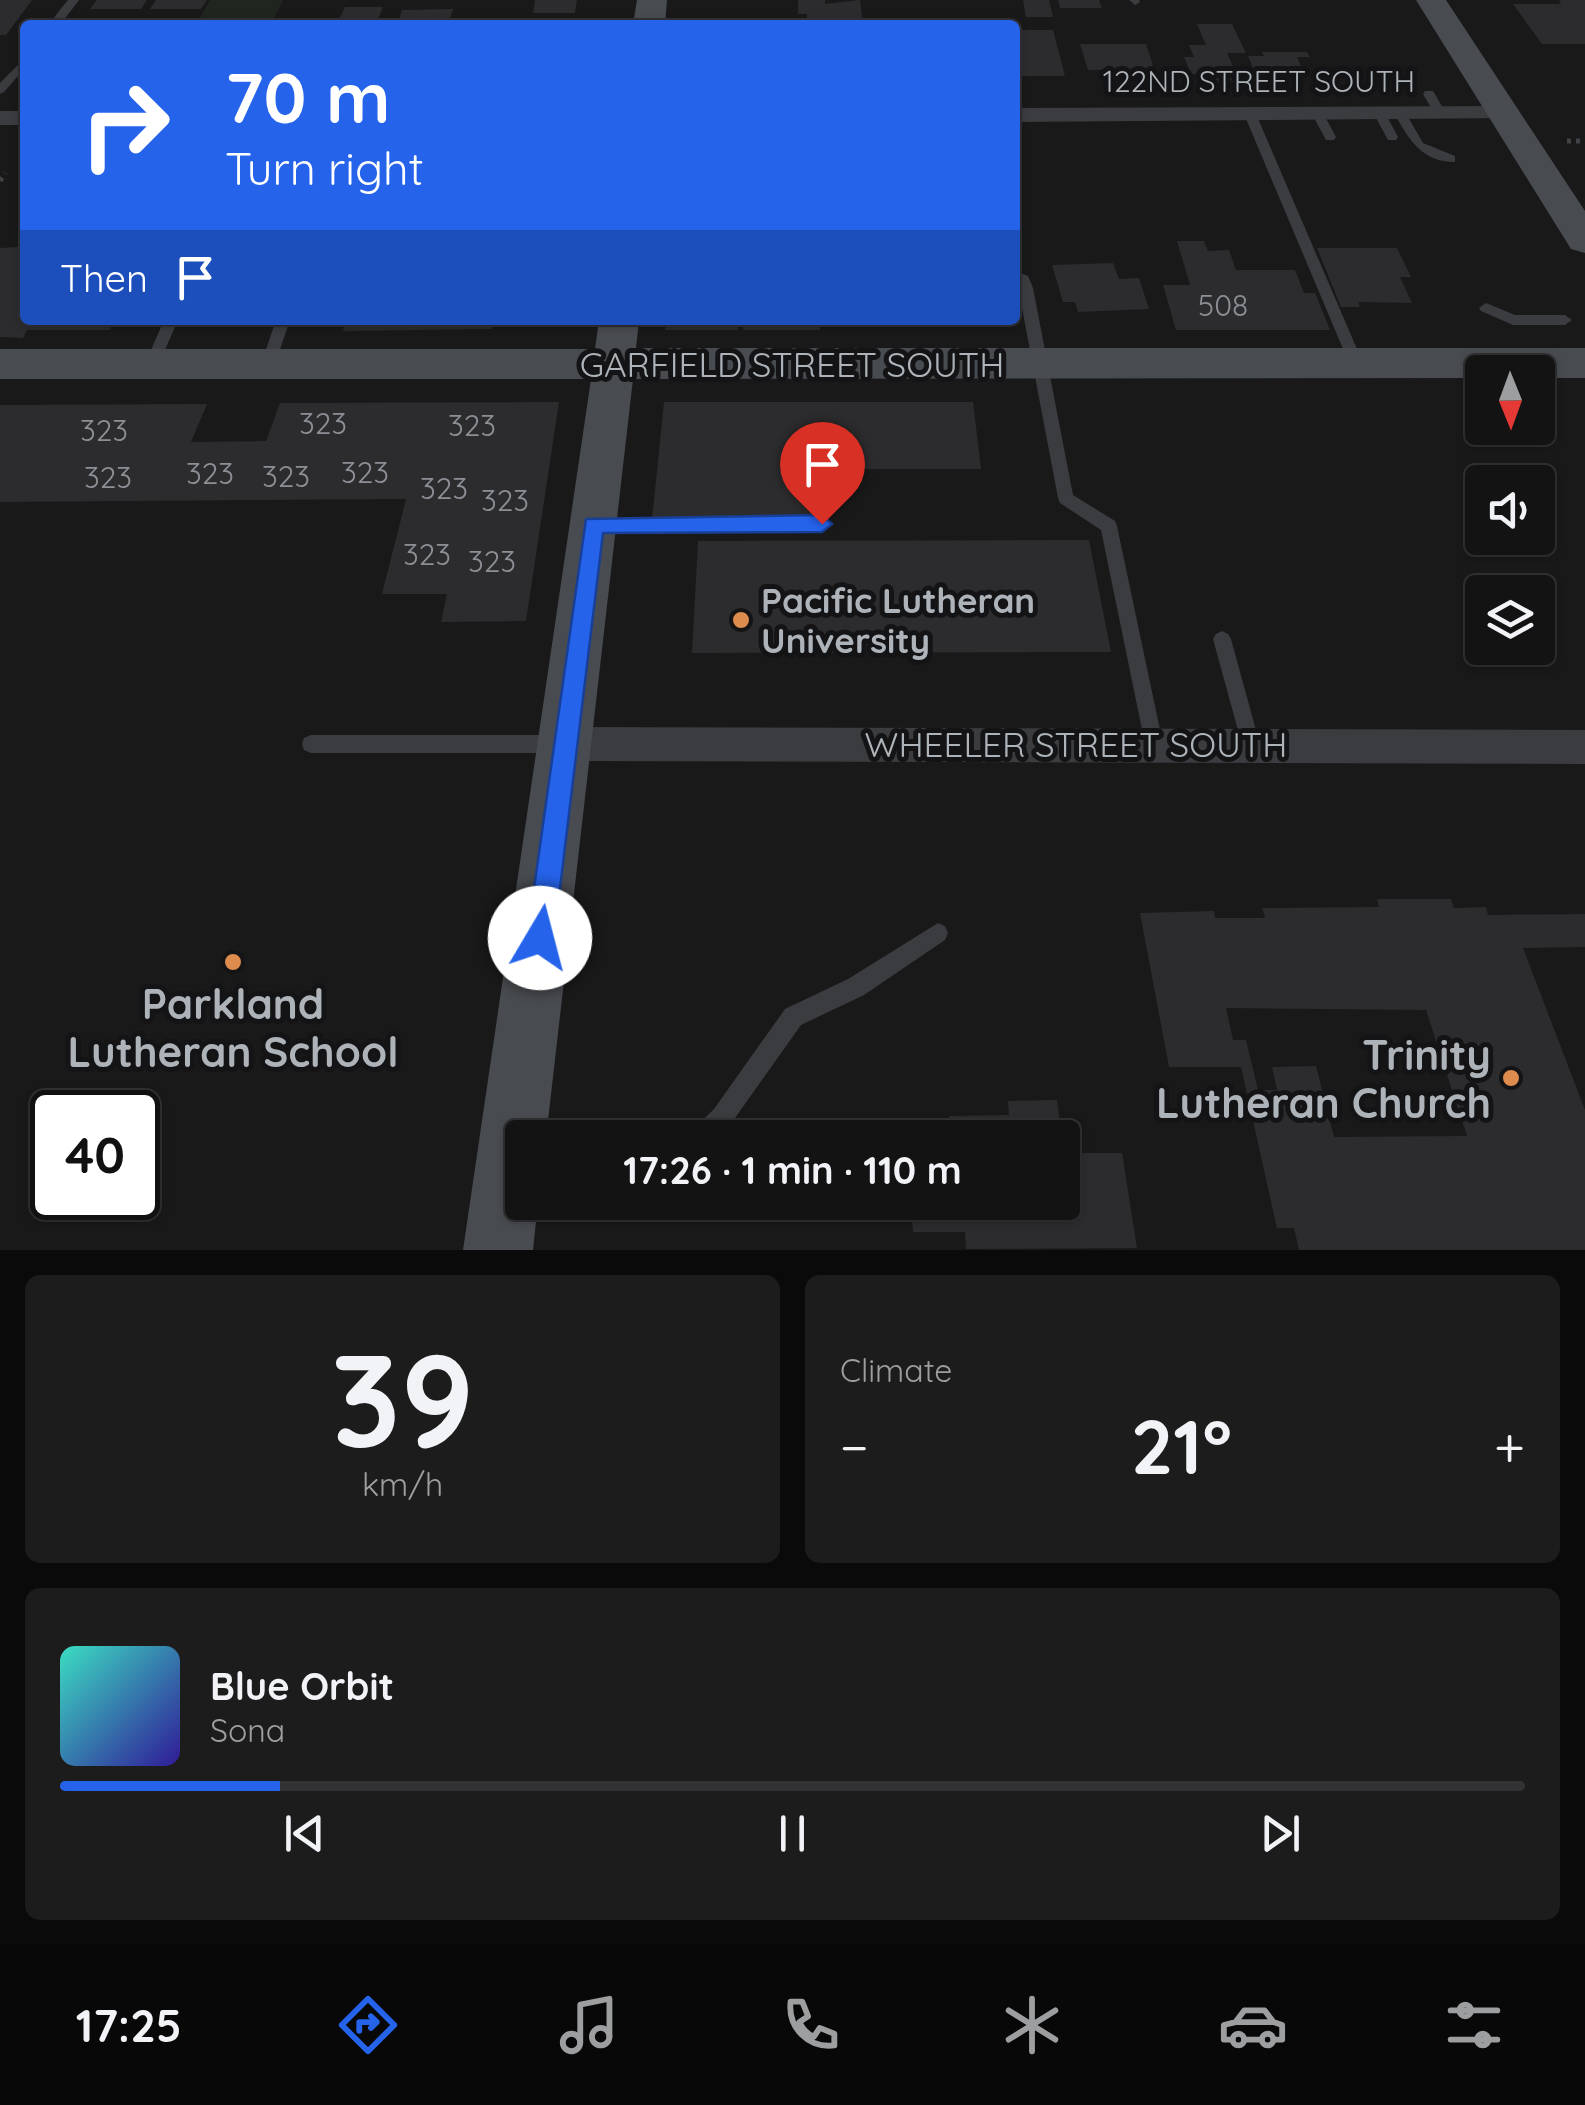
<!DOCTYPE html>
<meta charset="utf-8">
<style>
body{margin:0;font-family:Quicksand,sans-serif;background:#1c1c1d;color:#f1f3f6;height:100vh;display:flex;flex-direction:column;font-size:38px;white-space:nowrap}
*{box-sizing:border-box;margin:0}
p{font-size:32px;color:#9d9ea0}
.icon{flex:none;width:55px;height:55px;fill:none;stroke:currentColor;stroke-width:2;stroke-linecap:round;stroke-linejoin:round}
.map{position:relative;height:1250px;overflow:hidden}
.details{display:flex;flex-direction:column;gap:25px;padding:25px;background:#0a0a0b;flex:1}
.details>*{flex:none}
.top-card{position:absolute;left:20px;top:20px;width:1000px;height:305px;border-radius:10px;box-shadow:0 2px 8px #0004,0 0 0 2px #323234;background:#2563eb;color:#fff;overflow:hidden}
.needle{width:65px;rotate:179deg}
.buttons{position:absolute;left:1465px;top:355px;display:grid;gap:20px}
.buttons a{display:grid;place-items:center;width:90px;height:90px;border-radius:10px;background:#131314;box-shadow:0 2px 8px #0004,0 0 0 2px #323234;font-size:50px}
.speed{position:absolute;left:30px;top:1090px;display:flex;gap:20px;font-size:50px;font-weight:700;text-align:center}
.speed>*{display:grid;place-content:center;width:130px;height:130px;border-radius:50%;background:#131314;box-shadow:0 2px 8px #0004,0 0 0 2px #323234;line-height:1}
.speed .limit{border:5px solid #111;border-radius:15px;background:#fff;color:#111}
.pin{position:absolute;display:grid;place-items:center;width:85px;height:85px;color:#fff;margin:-102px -42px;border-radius:50% 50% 50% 0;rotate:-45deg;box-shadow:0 0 10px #0007}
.pin .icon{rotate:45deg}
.me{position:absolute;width:110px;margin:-55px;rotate:8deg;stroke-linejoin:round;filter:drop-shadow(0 0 8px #0008)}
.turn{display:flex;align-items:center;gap:35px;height:210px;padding:0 40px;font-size:45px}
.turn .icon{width:130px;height:130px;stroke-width:2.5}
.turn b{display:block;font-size:70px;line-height:85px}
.then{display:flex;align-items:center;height:95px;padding:0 40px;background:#0003;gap:20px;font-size:38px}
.big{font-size:75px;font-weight:700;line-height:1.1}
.details .card{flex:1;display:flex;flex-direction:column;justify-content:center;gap:15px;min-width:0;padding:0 35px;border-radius:15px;background:#1c1c1d}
.details .dial{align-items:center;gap:0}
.dial b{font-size:130px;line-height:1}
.song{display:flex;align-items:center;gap:30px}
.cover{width:120px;height:120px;border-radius:15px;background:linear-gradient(135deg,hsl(170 70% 55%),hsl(250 70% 35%))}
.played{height:10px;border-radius:5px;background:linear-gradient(90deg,#2563eb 15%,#323234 15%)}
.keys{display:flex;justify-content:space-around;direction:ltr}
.heat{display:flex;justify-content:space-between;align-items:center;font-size:55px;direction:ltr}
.details .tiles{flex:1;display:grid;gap:25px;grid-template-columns:1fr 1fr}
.card:last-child{grid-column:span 2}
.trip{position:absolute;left:505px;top:1120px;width:575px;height:100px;border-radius:10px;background:#131314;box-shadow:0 2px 8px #0004,0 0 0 2px #323234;font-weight:700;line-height:100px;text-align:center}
.menu{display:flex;height:160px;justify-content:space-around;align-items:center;background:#080808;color:#9d9ea0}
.menu .icon{width:70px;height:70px}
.menu .active{color:#2563eb}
.menu b{font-size:45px;color:#f1f3f6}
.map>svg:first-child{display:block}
</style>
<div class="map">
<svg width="1585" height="1250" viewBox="0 0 1585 1250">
<rect width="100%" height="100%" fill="#19191a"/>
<path fill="#20251f" d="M210,0H283L274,18H200Z"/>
<path fill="#2c2c2e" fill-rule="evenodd" d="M0,0H32L6,35H0Z
M97,0H147L141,9H90Z
M156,0H207L201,9H150Z
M535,0H577L575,13H533Z
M798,0H825V4L860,0L862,18L807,21V14H798Z
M1023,0H1049L1053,17H1026Z
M1058,0H1099L1102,8H1060Z
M1559,0H1585V44H1542L1513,4H1561Z
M345,7H383L376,24H337Z
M453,9L449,22L398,23L402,10Z
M1197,24H1232L1246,53H1227L1239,80L1204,85L1199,74H1191L1184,57H1194L1189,45H1206Z
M1015,30H1053L1065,76H1015Z
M1080,44H1146L1154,69L1088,70Z
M1262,52H1307L1310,57H1297L1301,66H1295L1300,77H1273L1271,73H1255L1248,56H1264Z
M25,237V320H114L110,330H27L23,338L0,337V248L19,247Z
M1177,241H1204L1208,251L1229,250L1236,270H1295L1304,293H1315L1330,330H1176L1163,285H1190Z
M1317,248H1397L1411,277H1400L1412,303L1358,302L1360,307H1341Z
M1113,263L1119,279L1139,278L1149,309L1078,312L1075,302H1063L1052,265Z
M346,320H494L492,329L343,331Z
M666,320H739L738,330H665Z
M743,320H820V330H743Z
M559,402L526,621L441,622L447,594H382L406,499L0,502V405L207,404L191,442L266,441L280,403Z
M664,402H973L981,469H817L818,519H652Z
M1089,540L1111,652L692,653L698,541Z
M1377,899H1451L1454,908L1486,907L1488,915L1585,914V947L1523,948L1585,1110V1250H1299L1294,1228H1277L1241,1067H1169L1140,913L1214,911L1215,918H1265L1262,908L1379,907ZM1226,1008L1426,1010L1467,1136L1334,1137L1316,1066L1272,1067L1277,1090H1258L1246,1040H1233Z
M1057,1100L1062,1138H950L949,1116L1009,1115L1008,1101Z
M1062,1153H1122L1137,1248L966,1249L965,1232H913L911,1202H1062Z"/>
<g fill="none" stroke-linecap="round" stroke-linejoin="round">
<path stroke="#404346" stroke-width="5" stroke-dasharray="4 5" stroke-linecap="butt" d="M1567,141H1585
M0,181L5,173"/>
<path fill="#3a3c3f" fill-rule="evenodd" d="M68,0H79L60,25H48Z
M1129,0H1139L1140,2L1135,5Z
M25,58V68L4,92L0,94V83Z
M1425,91H1433L1446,113L1444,116H1436L1423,94Z
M1250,110L1256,114L1363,363L1361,367L1356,368L1349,363L1244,114Z
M1396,110H1404L1423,143L1455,156V162C1421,162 1409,139 1394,113Z
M1314,111H1322L1336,137L1334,140H1326L1312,114Z
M1376,111H1384L1398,137L1396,140H1388L1374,114Z
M1015,271L1028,276L1033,288L1073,495L1115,521L1117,526L1163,744L1161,750L1154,753L1147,750L1145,744L1101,530L1060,503L1058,498Z
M1486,303L1515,315H1565L1572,320L1565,325H1513L1481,311L1479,308Z
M164,320H178L157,368H147L145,364Z
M276,320H290L275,364L268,369L261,364Z
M822,517L830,524L822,531L594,532L586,525L594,518Z
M1222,631L1228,634L1231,639L1260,745L1258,751L1251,754L1244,751L1242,745L1213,639L1216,634Z
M311,735H562L569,738L571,744L569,750L562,753H311L304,750L302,744L304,738Z
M938,923L945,926L948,933L945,940L864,995L801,1025L730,1125L718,1138H690L693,1130L714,1109L785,1009L848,979Z
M522,1197V1202H605L601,1210L593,1214L514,1222L506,1218L502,1210L506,1202Z"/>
<path fill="#3a3c3f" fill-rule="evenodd" d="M1504,106L1512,108L1516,113L1512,118L1015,122V108Z
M0,111H25V125H0Z
M567,727L1585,730V764L567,761L554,756L548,744L554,732Z"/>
<path fill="#484b4f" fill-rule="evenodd" d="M637,0H667L665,25H633Z
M1416,0H1446L1585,211V253L1571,249Z
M599,320H639L636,348H1585V378H1538V372H1482V378L633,379L546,1138H522V1202H538L533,1250H463L591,379H0V349H595Z"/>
</g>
<path fill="#2563eb" stroke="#184099" stroke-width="2.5" d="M822,515L832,524L822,532L603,533L554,938L550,948L540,952L531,948L527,938L586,519Z"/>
<g fill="#de8c4d" stroke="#141416" stroke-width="4">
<circle cx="741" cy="620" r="10"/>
<circle cx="233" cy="962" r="10"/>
<circle cx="1511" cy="1078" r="10"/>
</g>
<g text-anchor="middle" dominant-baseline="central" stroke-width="10" stroke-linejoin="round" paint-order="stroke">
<g font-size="30" fill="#adb3b9" stroke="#141416">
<text x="1259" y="81">122ND STREET SOUTH</text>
</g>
<g font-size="30" fill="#8c9096">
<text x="1223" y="305">508</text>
<text x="323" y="423">323</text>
<text x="472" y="425">323</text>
<text x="104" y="430">323</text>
<text x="365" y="472">323</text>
<text x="210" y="473">323</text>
<text x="286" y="476">323</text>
<text x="108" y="477">323</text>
<text x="444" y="488">323</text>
<text x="505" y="500">323</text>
<text x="427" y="554">323</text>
<text x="492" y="561">323</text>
</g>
<g font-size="35" fill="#adb3b9" stroke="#141416">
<text x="792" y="364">GARFIELD STREET SOUTH</text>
<text x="1076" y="744">WHEELER STREET SOUTH</text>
</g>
<g font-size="35" font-weight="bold" fill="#adb3b9" stroke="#141416" text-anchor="start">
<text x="761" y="600">Pacific Lutheran<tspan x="761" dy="40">University</tspan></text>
</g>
<g font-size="42" font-weight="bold" fill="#adb3b9" stroke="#141416">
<text x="233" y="1003">Parkland<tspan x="233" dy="48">Lutheran School</tspan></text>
<text x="1491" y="1054" text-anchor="end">Trinity<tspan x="1491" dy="48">Lutheran Church</tspan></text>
</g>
</g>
</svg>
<div class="buttons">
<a><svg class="needle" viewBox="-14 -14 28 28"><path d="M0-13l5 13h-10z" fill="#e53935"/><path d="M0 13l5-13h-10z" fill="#9d9ea0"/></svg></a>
<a><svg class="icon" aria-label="sound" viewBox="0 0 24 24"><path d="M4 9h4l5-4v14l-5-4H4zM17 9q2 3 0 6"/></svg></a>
<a><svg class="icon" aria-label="layers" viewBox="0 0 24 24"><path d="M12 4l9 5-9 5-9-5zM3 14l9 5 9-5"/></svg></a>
</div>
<div class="speed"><div class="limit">40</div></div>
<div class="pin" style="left:822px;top:524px;background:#d93025"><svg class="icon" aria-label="arrive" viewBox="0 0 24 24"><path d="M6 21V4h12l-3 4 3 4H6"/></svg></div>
<svg class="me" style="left:540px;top:938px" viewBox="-20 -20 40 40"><circle r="19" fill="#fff"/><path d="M0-13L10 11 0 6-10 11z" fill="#2563eb"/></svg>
<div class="trip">17:26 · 1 min · 110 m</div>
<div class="top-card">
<div class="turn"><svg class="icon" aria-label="right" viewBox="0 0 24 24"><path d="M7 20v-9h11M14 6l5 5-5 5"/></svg><div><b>70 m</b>Turn right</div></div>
<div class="then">Then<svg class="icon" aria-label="arrive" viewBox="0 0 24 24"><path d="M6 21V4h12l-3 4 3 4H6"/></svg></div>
</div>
</div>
<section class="details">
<div class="tiles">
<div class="card dial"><b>39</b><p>km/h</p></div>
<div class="card"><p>Climate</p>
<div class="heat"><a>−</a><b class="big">21°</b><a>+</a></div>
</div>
<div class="card">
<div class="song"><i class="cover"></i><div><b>Blue Orbit</b><p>Sona</p></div></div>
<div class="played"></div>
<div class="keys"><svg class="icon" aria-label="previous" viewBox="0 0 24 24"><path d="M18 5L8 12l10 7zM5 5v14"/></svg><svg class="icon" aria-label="pause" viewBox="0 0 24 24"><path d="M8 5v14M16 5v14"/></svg><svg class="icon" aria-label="next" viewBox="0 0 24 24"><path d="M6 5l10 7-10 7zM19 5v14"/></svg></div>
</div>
</div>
</section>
<nav class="menu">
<b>17:25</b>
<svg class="icon active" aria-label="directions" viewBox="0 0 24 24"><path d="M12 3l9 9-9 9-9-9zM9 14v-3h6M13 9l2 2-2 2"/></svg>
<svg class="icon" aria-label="music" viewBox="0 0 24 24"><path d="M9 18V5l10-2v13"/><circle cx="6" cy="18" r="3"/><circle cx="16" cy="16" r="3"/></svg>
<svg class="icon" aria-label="phone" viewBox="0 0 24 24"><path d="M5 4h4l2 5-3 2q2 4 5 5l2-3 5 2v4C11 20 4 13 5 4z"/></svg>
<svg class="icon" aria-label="climate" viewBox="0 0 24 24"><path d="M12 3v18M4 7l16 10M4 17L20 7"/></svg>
<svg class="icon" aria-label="car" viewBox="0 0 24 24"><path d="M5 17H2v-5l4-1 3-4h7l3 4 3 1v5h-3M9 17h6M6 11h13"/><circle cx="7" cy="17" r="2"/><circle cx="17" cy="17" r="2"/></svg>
<svg class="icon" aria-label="filters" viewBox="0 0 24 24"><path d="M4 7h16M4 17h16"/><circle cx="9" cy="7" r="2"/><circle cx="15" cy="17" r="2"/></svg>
</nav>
